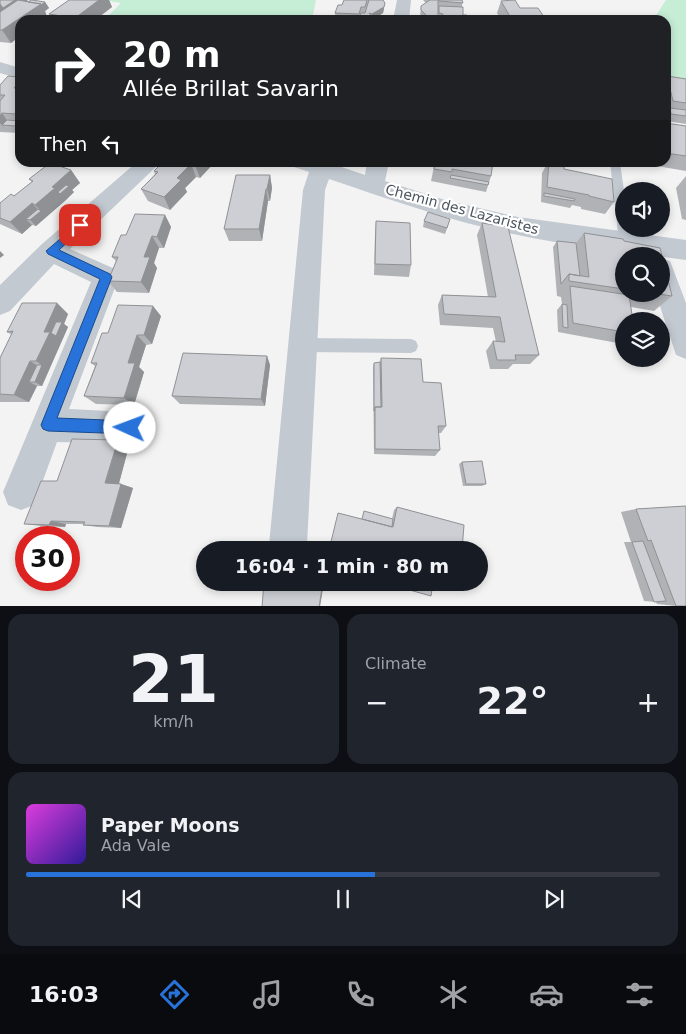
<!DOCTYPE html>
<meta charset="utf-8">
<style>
body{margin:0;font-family:"DejaVu Sans",sans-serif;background:#20242c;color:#f1f3f6;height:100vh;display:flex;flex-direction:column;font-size:19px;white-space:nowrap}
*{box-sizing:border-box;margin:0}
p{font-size:16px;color:#9ea1a6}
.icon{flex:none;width:28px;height:28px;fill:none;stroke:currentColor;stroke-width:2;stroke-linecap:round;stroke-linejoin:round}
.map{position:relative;height:606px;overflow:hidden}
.panel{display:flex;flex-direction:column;gap:8px;padding:8px;background:#0d0f14;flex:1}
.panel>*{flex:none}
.banner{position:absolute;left:15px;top:15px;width:656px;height:152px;border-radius:15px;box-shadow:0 2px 8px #0003;background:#202124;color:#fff;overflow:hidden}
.tools{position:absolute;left:615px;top:182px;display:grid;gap:10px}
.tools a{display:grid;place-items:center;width:55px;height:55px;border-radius:50%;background:#171b24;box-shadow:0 2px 8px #0003;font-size:25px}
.speed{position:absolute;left:15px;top:526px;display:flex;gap:10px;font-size:25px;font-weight:700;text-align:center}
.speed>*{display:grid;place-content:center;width:65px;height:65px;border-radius:50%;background:#171b24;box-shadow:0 2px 8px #0003;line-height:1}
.speed .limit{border:8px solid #d22;background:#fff;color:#111}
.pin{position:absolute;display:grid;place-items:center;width:42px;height:42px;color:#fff;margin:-21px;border-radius:10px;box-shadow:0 2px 8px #0006}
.me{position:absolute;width:55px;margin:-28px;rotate:272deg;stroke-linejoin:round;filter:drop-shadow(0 0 4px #0008)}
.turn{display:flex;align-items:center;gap:18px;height:105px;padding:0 25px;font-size:22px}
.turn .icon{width:65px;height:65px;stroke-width:2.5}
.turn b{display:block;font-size:35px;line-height:42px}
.then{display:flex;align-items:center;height:48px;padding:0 25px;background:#0003;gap:10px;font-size:19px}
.big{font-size:38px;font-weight:600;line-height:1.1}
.panel .card{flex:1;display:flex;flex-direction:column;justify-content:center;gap:8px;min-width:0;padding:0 18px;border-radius:15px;background:#20242c}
.panel .dial{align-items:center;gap:0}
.dial b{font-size:65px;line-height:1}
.song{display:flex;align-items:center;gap:15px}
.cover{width:60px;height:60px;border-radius:8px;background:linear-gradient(135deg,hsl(300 70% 55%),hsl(250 70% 35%))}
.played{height:5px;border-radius:2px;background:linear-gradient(90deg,#2873d9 55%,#363941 55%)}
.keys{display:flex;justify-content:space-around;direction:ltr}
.heat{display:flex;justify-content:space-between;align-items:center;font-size:28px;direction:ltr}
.panel .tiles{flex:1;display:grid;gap:8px;grid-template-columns:1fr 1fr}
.card:last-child{grid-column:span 2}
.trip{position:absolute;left:196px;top:541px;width:292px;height:50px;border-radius:25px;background:#171b24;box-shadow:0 2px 8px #0003;font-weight:600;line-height:50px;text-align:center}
.tabs{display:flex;height:80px;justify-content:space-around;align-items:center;background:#090b0e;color:#9ea1a6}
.tabs .icon{width:35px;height:35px}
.tabs .current{color:#2873d9}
.tabs b{font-size:22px;color:#f1f3f6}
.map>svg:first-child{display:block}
</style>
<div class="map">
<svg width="686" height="607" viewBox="0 0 686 607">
<rect width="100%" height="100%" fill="#f4f3f3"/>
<path fill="#c6edd6" d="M103,0H316L312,20H104L121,3Z
M666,0H686V85L666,82V20H653Z"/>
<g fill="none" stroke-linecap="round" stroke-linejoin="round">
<path fill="#c2c9d0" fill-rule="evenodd" d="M610,162H620L624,191V229H629L631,242L629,245H621L619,242Z
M301,338L411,339L416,341L418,346L416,351L411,353L301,352L296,350L294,345L296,340Z"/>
<path fill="#c2c9d0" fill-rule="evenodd" d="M397,0H411L409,20H393Z
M0,62L20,68V79L0,73Z
M137,162H161L70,249L115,269L119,277L69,409L130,412L142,416L146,428L142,440L130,444L57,442L34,505L21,510L8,505L3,492L91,282L54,264L10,311L0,315V285L42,244Z
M292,162H327L365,175L367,162H389L385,181L445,200L518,217L686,240V260C630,252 573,247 518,235C453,222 391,200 329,179L325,190L307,545L305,550H271L269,545L303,190L309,172L294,167Z
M661,258L670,261L686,303V359L676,355L656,294H661Z"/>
</g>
<path fill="#b0b2b6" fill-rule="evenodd" d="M0,0H28L26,2H45L49,8L45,11L47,17L44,19L20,20V36L11,43L0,42Z
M69,0H109L112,7L95,20H53L49,14Z
M344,0H383L384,9L383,13L374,19L375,20H333L335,18V13L342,5Z
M423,0H462V7L463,15L467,20H423L420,17L421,6L426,3Z
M501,1L520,8L546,20H501L497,13Z
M667,76L686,79V124L666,121V78Z
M20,77V133L0,132V85Z
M666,123L686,126V171L651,165V162H666Z
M163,162L214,163L200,178L196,177L185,188L187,192L170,210L148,201L141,189L155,174L154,171Z
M435,162L491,176L486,192L431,181Z
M548,162H560L564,169L614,202L605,214L581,209V207L572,205L570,208L541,202L542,173Z
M71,170L80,183L72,190L74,192L36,226L32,225L22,234L0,224V203L14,196L32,182L29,179Z
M270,175L272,188L270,201H268L262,241H229L224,229Z
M686,176V220L682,219L678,198L676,188Z
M165,215L171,227L164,248H159L154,263L157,268L149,293L117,292L108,281L116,261L112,257L126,235Z
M376,221L411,265L409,277L374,275L375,234Z
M424,221L448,226L445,234L423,227Z
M482,223L539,355L530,364H513L508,369H490L486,351L493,341L496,342L493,328L440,325L438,305L442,295L488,297L477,235Z
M584,233L624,241L672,296L654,311L631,307L624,321V343L623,344L558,332L557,310L562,304L561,297L557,296L553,247L557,241L576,243ZM624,256L661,294H624Z
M57,303L68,314L64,324L68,327L42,386H37L29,402H0V358L12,335L7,332Z
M161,316L152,344L146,345L139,367L144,372L134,405L96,404L84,396L95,366L91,363L108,333Z
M267,356L270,365L265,406L180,404L172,396Z
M381,358L423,382L446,426L441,433H438L440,450L435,456L374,454L373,367L374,363L380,362Z
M118,440L129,446L119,483L121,484L133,488L121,528L97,527L83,525L84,524H66L65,527L42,526L24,524L57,481Z
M462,462L486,484L482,486H463L459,464Z
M686,506L676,606L657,604L656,602L644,601L624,542H631L621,512L636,509Z
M397,507L462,550L362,519H392L394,510Z"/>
<path fill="#909194" d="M15,0H28L0,20V4Z
M99,0H109L112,7L95,20H76L75,18Z
M45,2L49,8L45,11L47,17L42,20H20V36L11,43L2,30L41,4Z
M385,3L383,13L372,20V14Z
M20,81V94L14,88Z
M20,109V120L16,114Z
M2,113L11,126L2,125L7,132L0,123V116Z
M20,121V132L16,126Z
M197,162L214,163L200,178L195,165Z
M191,164L196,177L185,188L187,192L170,210L164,197L177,178Z
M71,170L80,183L72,190L74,192L65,201L60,194L65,201L36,226L30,220L26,219L32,225L22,234L10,222L32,203L40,212L41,211L35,205L52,187Z
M270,175L272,188L270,201L267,189Z
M266,189L268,201L262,241L259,229Z
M165,215L171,227L164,248L157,237Z
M152,236L159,248L154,263L157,268L149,293L141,282L144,257Z
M0,251L4,255L0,258Z
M57,303L68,314L64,324L68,327L49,370L36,361L44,332Z
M153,306L161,316L152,344L144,335Z
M137,335L146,345L139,367L144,372L134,405L124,398L128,363Z
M267,356L270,365L265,406L261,399Z
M30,361L41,368L42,365L49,370L42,386L35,382H29L37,386L29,402L14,395Z
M118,440L129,446L118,487L105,483Z
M121,484L133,488L121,528L109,526Z
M51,521L66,524L65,527L49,525Z
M323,582H324L320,607H319Z"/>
<path fill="#cdcfd4" stroke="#909194" d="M0,0H15L3,8L0,4Z
M18,0L41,4L2,30H0V12Z
M31,0H32L45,2L41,5V4L28,2Z
M69,0H99L75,18L49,14Z
M344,0H367L365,7H361L359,14L335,13L338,5H342Z
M369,0H383L385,3L384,7L372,14L369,13L375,20H358L361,13H365Z
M430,0H438V19L442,20H432L433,19H430L421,10V6Z
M439,0H462L463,3L439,1Z
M515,0L520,8H538L546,20H512L501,1Z
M439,6L463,7V15H467V20H442L443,14L439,13Z
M334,17L358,19L357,20H333Z
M241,18L266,20H240Z
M8,76L20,77V81L14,88H20V109L16,114L2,113L0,116V101L5,95H0V85Z
M667,76L686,79V103L673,101Z
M670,108L686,110V116L671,114Z
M7,120L20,121L16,126L2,125Z
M666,123L686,126V156L666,153Z
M163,162H197L195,165L191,164L177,178L181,180L164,197L141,189L158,172L154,171Z
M435,162H493L491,176L452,169V172L434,169Z
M549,162L564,163V169L612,179L614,202L589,196V195L547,187Z
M50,163L71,170L52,187L55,188L35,205L32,203L10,222L0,218V203L11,194L14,196L33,181L29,179Z
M236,175H270L267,189H266L259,229H224Z
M451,175L489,182L488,185L450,178Z
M66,185L69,186L60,194L58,192Z
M544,193L575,199L574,201L544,196Z
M38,209L41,211L30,220L26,219Z
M428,212L450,219L447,228L424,221Z
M135,214L165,215L157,237L152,236L144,257H150L141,282L108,281L118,257H112L121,235H126Z
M376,221L410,223L411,265L375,264Z
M482,223L508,227L539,355H515L516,360H497L493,341L505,342L500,317L444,314L442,295L496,297Z
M584,233L623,239L624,241L660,248L672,296L659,294H661V256H624V289L569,281V274L589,277Z
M557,241L576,243L580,276L569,274L561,284Z
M570,286L629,295L633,321H624V332L573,323Z
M22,303H57L44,332H50L36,361H30L14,395L0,394V358L13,331L7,332Z
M562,304L567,305L568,328L563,327Z
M118,305L153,306L144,335H137L128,363H135L124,398L84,396L97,363H91L102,333H108Z
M56,322H62L56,336L51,333Z
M183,353L267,356L261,399L172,396Z
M381,358L421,359L423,382L441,383L446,426H438L440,450L375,449V407H382Z
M380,362L381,407H375L374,411V363Z
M37,365H42L35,382H29Z
M72,439L118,440L105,483L121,484L109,526L83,525L85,522L51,521L49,525L24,524L41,481H57Z
M482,461L486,484H466L462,462Z
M686,506V606H676L651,540L648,541L636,509Z
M397,507L464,525L462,550H329L338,513L393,527Z
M364,511L393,519L392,527L362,519Z
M643,541L666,601L654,602L632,542Z
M264,582H323L319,607H262Z
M381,582H433L431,596Z
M448,582H460L459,586Z"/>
<path fill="#2873d9" stroke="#1a4b8d" d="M80,222L85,225L83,228L59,250L110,274L112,277L57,418L130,421L135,423L137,428L135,432L130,434L48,431L43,429L41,425L100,279L48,254L46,251Z"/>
<g text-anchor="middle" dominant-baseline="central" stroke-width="4.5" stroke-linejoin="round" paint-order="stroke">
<g font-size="14" fill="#4b555f" stroke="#fff">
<text transform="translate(462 209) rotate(15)">Chemin des Lazaristes</text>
</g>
</g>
</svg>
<div class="tools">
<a><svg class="icon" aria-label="sound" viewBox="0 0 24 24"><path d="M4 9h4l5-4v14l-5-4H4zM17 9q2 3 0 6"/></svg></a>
<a><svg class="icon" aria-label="search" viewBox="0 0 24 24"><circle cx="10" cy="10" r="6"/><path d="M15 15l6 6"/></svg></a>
<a><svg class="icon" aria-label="layers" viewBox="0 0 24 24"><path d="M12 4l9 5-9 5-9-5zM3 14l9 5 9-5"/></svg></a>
</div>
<div class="speed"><div class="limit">30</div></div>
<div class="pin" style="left:80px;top:225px;background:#d93025"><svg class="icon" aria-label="arrive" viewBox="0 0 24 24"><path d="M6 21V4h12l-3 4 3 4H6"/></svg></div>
<svg class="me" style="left:130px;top:428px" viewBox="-20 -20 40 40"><circle r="19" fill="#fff"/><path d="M0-13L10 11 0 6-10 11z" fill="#2873d9"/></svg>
<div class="trip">16:04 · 1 min · 80 m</div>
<div class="banner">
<div class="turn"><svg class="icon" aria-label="right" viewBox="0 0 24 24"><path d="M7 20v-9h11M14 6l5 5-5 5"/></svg><div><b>20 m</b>Allée Brillat Savarin</div></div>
<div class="then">Then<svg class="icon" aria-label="left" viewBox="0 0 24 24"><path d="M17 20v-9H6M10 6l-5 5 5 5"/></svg></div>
</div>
</div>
<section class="panel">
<div class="tiles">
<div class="card dial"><b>21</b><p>km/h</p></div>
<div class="card"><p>Climate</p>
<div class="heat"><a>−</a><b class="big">22°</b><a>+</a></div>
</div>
<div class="card">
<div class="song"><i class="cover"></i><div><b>Paper Moons</b><p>Ada Vale</p></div></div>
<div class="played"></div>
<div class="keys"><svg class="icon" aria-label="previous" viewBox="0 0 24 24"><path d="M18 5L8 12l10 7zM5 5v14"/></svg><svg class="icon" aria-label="pause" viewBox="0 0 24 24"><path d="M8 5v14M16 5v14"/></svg><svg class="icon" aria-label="next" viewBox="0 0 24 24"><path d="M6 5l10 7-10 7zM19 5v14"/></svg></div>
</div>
</div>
</section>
<nav class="tabs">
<b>16:03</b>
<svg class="icon current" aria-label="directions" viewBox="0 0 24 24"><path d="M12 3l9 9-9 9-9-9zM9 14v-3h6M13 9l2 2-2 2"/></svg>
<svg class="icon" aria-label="music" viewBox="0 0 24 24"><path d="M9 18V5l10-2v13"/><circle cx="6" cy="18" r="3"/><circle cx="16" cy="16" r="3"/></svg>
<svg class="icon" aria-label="phone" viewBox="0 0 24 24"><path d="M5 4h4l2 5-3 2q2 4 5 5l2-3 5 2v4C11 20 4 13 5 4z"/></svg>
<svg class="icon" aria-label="climate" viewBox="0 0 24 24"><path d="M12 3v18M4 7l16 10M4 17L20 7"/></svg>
<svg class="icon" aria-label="car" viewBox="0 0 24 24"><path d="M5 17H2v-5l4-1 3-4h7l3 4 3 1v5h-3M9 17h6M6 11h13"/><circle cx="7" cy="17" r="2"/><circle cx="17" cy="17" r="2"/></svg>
<svg class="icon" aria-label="filters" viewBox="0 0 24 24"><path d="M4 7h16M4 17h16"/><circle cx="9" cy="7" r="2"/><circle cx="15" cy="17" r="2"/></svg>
</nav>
